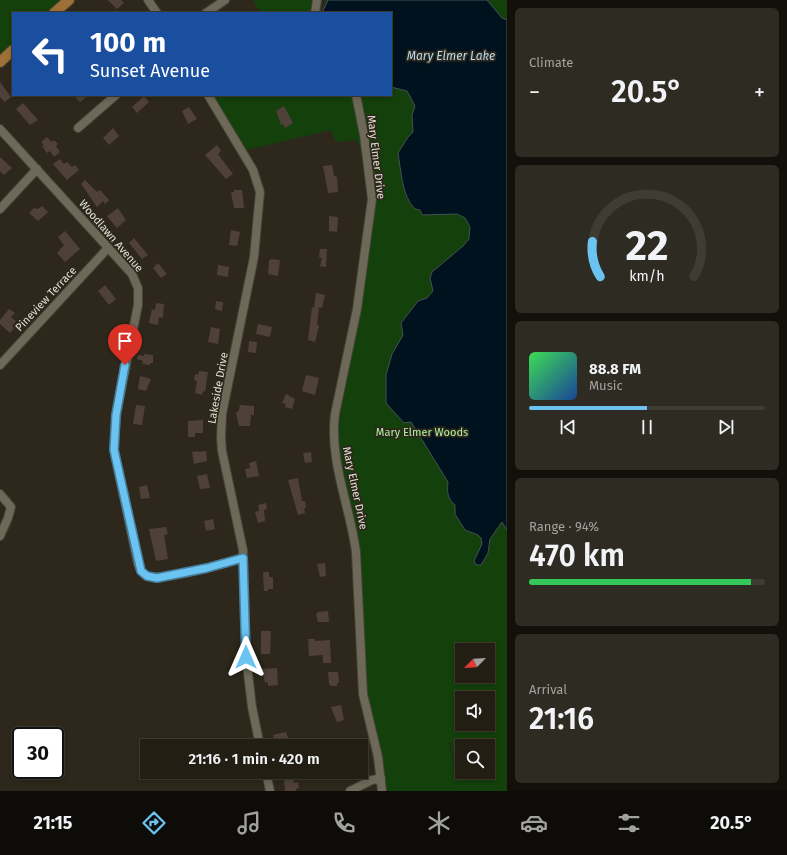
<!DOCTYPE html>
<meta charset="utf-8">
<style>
body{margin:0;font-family:"Fira Sans",sans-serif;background:#2e2b22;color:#f1f3f6;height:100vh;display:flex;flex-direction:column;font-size:15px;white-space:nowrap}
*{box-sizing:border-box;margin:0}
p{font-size:13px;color:#a2a2a0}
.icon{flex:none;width:22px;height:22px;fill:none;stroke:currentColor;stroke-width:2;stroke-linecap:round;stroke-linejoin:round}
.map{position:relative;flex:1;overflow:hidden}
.side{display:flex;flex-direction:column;gap:8px;padding:8px;background:#13100b;width:280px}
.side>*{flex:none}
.banner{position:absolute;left:12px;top:12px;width:380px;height:84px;border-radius:0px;box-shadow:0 2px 6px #0003,0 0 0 1px #3f3c34;background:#1a4fa0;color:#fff;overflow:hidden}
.needle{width:26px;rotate:246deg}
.tools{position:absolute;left:455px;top:643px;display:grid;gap:8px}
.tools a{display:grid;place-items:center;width:40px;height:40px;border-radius:0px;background:#221e14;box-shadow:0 2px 6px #0003,0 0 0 1px #3f3c34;font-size:20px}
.speed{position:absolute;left:12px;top:727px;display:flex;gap:8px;font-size:20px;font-weight:700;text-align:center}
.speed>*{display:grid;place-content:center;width:52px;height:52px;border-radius:50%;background:#221e14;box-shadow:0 2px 6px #0003,0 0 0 1px #3f3c34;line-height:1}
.speed .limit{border:2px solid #111;border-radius:6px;background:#fff;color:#111}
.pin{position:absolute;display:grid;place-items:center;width:34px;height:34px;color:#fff;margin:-41px -17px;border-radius:50% 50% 50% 0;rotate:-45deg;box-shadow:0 0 4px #0007}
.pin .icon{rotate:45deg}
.me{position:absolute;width:44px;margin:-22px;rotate:0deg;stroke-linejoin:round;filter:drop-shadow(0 0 3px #0008)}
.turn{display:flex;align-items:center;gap:14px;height:84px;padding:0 12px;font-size:18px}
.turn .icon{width:52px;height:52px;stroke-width:2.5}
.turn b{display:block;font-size:28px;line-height:34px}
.big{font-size:30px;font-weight:600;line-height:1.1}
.side .tile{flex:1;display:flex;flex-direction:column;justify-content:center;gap:6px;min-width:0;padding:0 14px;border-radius:6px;background:#2e2b22}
.side .dial{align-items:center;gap:0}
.dial svg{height:104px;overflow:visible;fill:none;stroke:#3f3c34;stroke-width:7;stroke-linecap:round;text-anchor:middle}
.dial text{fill:#f1f3f6;stroke:none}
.song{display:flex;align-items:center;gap:12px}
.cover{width:48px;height:48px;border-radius:6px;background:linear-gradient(135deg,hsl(130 70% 55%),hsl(220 70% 35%))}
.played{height:4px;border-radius:2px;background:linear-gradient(90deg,#6bc3f2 50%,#3f3c34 50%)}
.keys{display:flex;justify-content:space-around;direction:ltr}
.heat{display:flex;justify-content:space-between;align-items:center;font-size:22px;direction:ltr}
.charge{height:6px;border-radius:3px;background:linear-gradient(90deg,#34c759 94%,#3f3c34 0)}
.trip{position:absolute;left:140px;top:739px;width:228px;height:40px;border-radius:0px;background:#221e14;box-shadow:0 2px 6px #0003,0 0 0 1px #3f3c34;font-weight:600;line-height:40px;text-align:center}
.tabs{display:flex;height:64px;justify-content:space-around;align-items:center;background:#0e0c08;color:#a2a2a0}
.tabs .icon{width:28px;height:28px}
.tabs .selected{color:#6bc3f2}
.tabs b{font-size:18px;color:#f1f3f6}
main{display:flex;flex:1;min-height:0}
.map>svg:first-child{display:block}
</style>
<main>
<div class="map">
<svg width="507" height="791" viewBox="0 0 507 791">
<rect width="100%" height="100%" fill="#2d281b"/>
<path fill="#13400b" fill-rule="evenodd" d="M0,0H62L47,13H13V43L0,55Z
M253,0H312L310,13H255L259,10Z
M326,0H507V791H377L378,775L366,687L336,419L369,238L367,182L359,145L356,140L336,142L331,130L242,151L207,95H391V13L324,10ZM462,650H488V676H462ZM462,698H488V724H462ZM448,742H450L455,766L462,765V746H488V772H468L458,779Z"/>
<path fill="#00121e" stroke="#445056" d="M328,0H487L502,18L507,20V530L502,522L490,539L488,553L481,565H476L474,561L482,544L481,538L478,535L465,530L455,514V505C447,498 447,492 448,482L416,430L411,422L404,423L386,403V375L392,354L403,335L401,323L418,301L427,298L433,291L430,278L432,272L463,246L469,239L470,227L465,218L457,214L422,215L420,210L415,209C402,197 401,170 398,153L408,137L413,132L412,115L415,106L407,91L391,87V13H322Z"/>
<path fill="#4f413a" d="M108,0H121L124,3L117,9Z
M0,82L11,97L5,102L0,97Z
M73,95H89L80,102Z
M144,96L149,102L137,113L132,107Z
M23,103L38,120L30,125L16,109Z
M284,106L293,123L285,128L283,124L281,125L276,111Z
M189,107L197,119L188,124L182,111Z
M113,128L119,136L109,145L103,138Z
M47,137L52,142L54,140L58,144L56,146L60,152L54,157L50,151L47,153L42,146L44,145L41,142Z
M217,145L221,151L218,154L233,174L226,179L205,155Z
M0,157L12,168L4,175L0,171Z
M60,159L64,164L67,162L72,167L75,165L79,170L67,180L53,164Z
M332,165L334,176L337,177L338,192L328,193L323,166Z
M85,180L97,192L100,190L109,200L105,204L103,201L97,207L81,184Z
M234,190H242L244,208H234L231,192H234Z
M42,206L48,212L38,221L29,213L34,208L38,209Z
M118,208L126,220L117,228L107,216Z
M329,216L338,217L337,232L329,231Z
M231,230L240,232L237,246L229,245Z
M65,231L80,249L65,262L57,253L64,245L58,237Z
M134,238L148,255L142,259L129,243Z
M320,249H327L326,267L320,266L322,258L319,257Z
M271,259L280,260L278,276L268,274L269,261Z
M158,263L167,274L161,278L153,268Z
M218,265L229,267L228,277L217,275Z
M105,285L116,299L109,305L98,291Z
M316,293L325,295L322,308L319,307L317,325L319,326L315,342L308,340L312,307L314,308Z
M216,301L223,302L222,311L215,309Z
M156,303L164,304L163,318L159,317L158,325L149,323L152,309L155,310Z
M9,309L15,313L11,317L16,321L12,326L14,328L10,333L0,324V320Z
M258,324L272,327L270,337L256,334Z
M211,327L220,329L218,344L208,342Z
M249,341L257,342L256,353L248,352Z
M144,354L153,355V363H150V365L142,364L143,361L137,359L138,355L144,356Z
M199,371L208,372L205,392L203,391L202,395L195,393L197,381L194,380L195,374L198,375Z
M306,375L319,378L315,395L302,391Z
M140,376L151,379L146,391L138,389Z
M286,394L295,399L292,409L285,407L286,404L282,403Z
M136,405L145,406L142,425L133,424Z
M240,405L254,406V415H251L250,426H239L236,413L239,410Z
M203,420V433H195V437H188V421Z
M198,451V452L206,451L207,461L194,464L192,452Z
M311,452L312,462L305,463L303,453Z
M256,461L259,476L247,478L245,469L250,468L249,463Z
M207,474L210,488L200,489L197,476Z
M298,478L302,501H305L306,508H304L305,513L298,515L288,480Z
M147,485L150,498L141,499L139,487Z
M266,503L267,509L264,510L265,521L258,523L255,512L259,511L258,505Z
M213,519L215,529L206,531L204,521Z
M166,527L168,534L164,535L168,559L156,561L149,529Z
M325,563L326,576L320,577L317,564Z
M263,572H269V577H273V589H268V591H264Z
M328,611L329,622H318L316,614L318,612Z
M261,631H271L270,654H261Z
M308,639H315V641L330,640L331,663H323V655L309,656Z
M277,668L278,685L268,686V682L265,683L262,669Z
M328,672H338L339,683H337V686H331L329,684Z
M341,705L344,720L337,722L331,707Z
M286,732L288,738L283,739L284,744L275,746L273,735Z
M344,739L346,746H338L337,740Z
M293,778L294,783L298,782L299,788L296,789V791H285L284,780Z"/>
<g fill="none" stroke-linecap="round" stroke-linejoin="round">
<g stroke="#464337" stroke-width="10">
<path id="minor" d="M148,0L157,13
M206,13L225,0
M315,13L317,0
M208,95L253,170L260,192L254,257L222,414L221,438L222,451L243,550L246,657L252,707L260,746
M356,95L364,135L372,199L357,309L335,414C329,461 350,506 356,552L363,694L378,757L382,791
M78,128L116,95
M0,129L132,274L138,288V305L116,415L114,450L138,564C140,570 142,574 147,576C162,582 226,563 243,558
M0,209L37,169
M0,365L108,248
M0,494L11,507L8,518L0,536
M266,772L270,791
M350,791L372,780L381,778"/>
</g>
<g stroke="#464337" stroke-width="12">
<path id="major" d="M54,13L69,0
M0,62L13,50"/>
</g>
<use href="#minor" stroke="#6e6859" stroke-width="8"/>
<use href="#major" stroke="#9d7037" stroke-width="10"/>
</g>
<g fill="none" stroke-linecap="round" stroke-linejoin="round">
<g stroke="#467f9d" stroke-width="10">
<path id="route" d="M125,365L116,415L114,450L141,571L147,576L157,578L207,568L243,558L246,657"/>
</g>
<use href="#route" stroke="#6bc3f2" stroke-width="7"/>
</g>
<g text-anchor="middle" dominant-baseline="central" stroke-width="3.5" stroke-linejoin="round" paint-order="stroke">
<g font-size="11" fill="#e3e0d7" stroke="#2d281b">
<text transform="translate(376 157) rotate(83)">Mary Elmer Drive</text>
<text transform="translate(111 236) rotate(49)">Woodlawn Avenue</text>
<text transform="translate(46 299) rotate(-47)">Pineview Terrace</text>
<text transform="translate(218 388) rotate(-80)">Lakeside Drive</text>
<text transform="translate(355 488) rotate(78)">Mary Elmer Drive</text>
</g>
<g font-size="11" fill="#aff2a4" stroke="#2d281b">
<text x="422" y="432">Mary Elmer Woods</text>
</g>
<g font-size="12" font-style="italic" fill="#b6daf1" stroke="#2d281b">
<text x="451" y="56">Mary Elmer Lake</text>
</g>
</g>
</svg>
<div class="tools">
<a><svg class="needle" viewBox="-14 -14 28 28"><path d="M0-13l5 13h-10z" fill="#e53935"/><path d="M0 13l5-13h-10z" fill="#a2a2a0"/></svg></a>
<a><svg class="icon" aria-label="sound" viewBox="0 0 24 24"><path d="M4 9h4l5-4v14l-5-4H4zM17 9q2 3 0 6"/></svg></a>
<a><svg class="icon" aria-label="search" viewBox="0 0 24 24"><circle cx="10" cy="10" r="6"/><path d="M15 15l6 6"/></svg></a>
</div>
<div class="speed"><div class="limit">30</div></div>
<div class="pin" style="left:125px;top:365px;background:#d93025"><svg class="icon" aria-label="arrive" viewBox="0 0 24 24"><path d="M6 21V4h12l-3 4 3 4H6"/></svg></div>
<svg class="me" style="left:246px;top:657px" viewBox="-20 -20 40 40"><path d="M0-17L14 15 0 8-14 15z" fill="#6bc3f2" stroke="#fff" stroke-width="4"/></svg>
<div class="trip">21:16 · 1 min · 420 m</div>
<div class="banner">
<div class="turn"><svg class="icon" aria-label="left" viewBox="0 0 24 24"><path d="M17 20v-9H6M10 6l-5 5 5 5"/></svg><div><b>100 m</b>Sunset Avenue</div></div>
</div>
</div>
<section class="side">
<div class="tile"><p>Climate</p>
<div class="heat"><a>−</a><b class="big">20.5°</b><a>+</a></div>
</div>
<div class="tile dial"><svg viewBox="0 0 100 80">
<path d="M14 69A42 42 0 1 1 86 69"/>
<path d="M14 69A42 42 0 0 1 8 42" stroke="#6bc3f2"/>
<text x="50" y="56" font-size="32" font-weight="700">22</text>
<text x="50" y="72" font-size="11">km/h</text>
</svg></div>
<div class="tile">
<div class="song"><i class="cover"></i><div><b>88.8 FM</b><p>Music</p></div></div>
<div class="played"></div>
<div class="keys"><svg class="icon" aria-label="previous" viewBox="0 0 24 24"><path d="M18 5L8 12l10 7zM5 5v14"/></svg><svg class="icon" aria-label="pause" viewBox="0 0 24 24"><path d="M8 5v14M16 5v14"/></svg><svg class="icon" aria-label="next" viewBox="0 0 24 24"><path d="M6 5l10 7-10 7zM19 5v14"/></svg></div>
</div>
<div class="tile"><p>Range · 94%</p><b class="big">470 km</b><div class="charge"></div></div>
<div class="tile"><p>Arrival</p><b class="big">21:16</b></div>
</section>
</main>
<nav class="tabs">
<b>21:15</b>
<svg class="icon selected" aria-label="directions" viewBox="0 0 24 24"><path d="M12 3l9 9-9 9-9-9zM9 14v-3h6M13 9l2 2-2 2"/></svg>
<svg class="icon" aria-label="music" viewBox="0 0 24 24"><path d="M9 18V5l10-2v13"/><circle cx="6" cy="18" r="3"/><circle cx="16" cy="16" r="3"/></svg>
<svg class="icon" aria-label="phone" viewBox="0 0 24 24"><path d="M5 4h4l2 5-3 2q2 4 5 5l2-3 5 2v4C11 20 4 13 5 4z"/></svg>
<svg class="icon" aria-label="climate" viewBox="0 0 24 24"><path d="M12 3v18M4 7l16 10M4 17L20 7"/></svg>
<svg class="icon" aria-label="car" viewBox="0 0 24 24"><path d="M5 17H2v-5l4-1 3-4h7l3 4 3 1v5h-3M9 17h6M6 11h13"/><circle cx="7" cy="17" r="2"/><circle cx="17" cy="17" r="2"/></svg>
<svg class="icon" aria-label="filters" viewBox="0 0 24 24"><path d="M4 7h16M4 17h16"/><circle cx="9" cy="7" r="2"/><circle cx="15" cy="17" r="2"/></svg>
<b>20.5°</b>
</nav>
